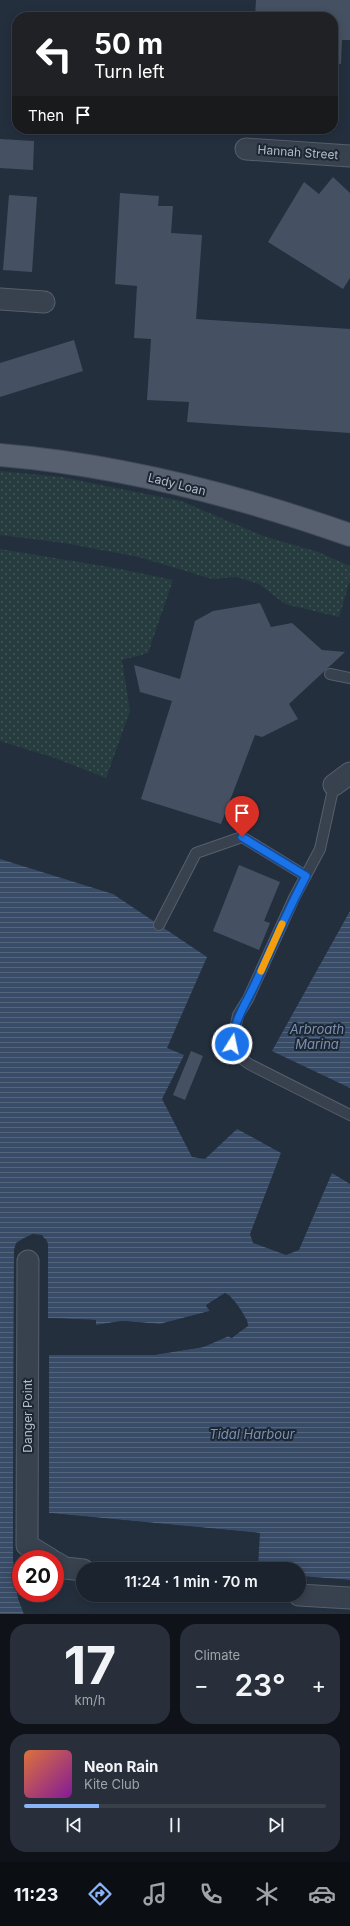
<!DOCTYPE html>
<meta charset="utf-8">
<style>
body{margin:0;font-family:Inter,sans-serif;background:#282f3a;color:#f1f3f6;height:100vh;display:flex;flex-direction:column;font-size:15px;white-space:nowrap}
*{box-sizing:border-box;margin:0}
p{font-size:13px;color:#a0a4aa}
.icon{flex:none;width:22px;height:22px;fill:none;stroke:currentColor;stroke-width:2;stroke-linecap:round;stroke-linejoin:round}
.map{position:relative;height:1614px;overflow:hidden}
.details{display:flex;flex-direction:column;gap:10px;padding:10px;background:#0f1319;flex:1}
.details>*{flex:none}
.hud{position:absolute;left:12px;top:12px;width:326px;height:122px;border-radius:16px;box-shadow:0 2px 10px #0003,0 0 0 1px #39404a;background:#202124;color:#fff;overflow:hidden}
.speed{position:absolute;left:12px;top:1550px;display:flex;gap:8px;font-size:20px;font-weight:700;text-align:center}
.speed>*{display:grid;place-content:center;width:52px;height:52px;border-radius:50%;background:#1b232e;box-shadow:0 2px 10px #0003,0 0 0 1px #39404a;line-height:1}
.speed .limit{border:6px solid #d22;background:#fff;color:#111}
.pin{position:absolute;display:grid;place-items:center;width:34px;height:34px;color:#fff;margin:-41px -17px;border-radius:50% 50% 50% 0;rotate:-45deg;box-shadow:0 0 4px #0007}
.pin .icon{rotate:45deg}
.me{position:absolute;width:44px;margin:-22px;rotate:10deg;stroke-linejoin:round;filter:drop-shadow(0 0 3px #0008)}
.turn{display:flex;align-items:center;gap:14px;height:84px;padding:0 16px;font-size:18px}
.turn .icon{width:52px;height:52px;stroke-width:2.5}
.turn b{display:block;font-size:28px;line-height:34px}
.then{display:flex;align-items:center;height:38px;padding:0 16px;background:#0003;gap:8px;font-size:15px}
.big{font-size:30px;font-weight:600;line-height:1.1}
.details .tile{flex:1;display:flex;flex-direction:column;justify-content:center;gap:6px;min-width:0;padding:0 14px;border-radius:16px;background:#282f3a}
.details .dial{align-items:center;gap:0}
.dial b{font-size:52px;line-height:1}
.song{display:flex;align-items:center;gap:12px}
.cover{width:48px;height:48px;border-radius:6px;background:linear-gradient(135deg,hsl(20 70% 55%),hsl(290 70% 35%))}
.played{height:4px;border-radius:2px;background:linear-gradient(90deg,#8ab4f8 25%,#39404a 25%)}
.keys{display:flex;justify-content:space-around;direction:ltr}
.heat{display:flex;justify-content:space-between;align-items:center;font-size:22px;direction:ltr}
.details .tiles{flex:1;display:grid;gap:10px;grid-template-columns:1fr 1fr}
.tile:last-child{grid-column:span 2}
.trip{position:absolute;left:76px;top:1562px;width:230px;height:40px;border-radius:20px;background:#1b232e;box-shadow:0 2px 10px #0003,0 0 0 1px #39404a;font-weight:600;line-height:40px;text-align:center}
.tab-bar{display:flex;height:64px;justify-content:space-around;align-items:center;background:#0b0e12;color:#a0a4aa}
.tab-bar .icon{width:28px;height:28px}
.tab-bar .on{color:#8ab4f8}
.tab-bar b{font-size:18px;color:#f1f3f6}
.map>svg:first-child{display:block}
</style>
<div class="map">
<svg width="350" height="1614" viewBox="0 0 350 1614">
<defs>
<pattern id="grass-dots" width="8" height="8" patternUnits="userSpaceOnUse"><rect width="8" height="8" fill="#263c3f"/><path d="M2 2h.1M6 6h.1" fill="none" stroke="#435659" stroke-width="1.8" stroke-linecap="round"/></pattern>
<pattern id="water-rules" width="6" height="5" patternUnits="userSpaceOnUse"><rect width="6" height="5" fill="#394c67"/><path d="M0 2.5h6" fill="none" stroke="#53647b"/></pattern>
</defs>
<rect width="100%" height="100%" fill="#242f3e"/>
<path fill="url(#grass-dots)" d="M0,471L61,477L181,501L263,536L318,552L350,566V580L339,617L285,604L259,584L237,577L212,579L139,557L64,543L0,535Z
M0,549L115,568L173,580L148,653L122,660L130,711L106,778L55,758L0,741Z"/>
<path fill="url(#water-rules)" d="M0,859L113,894L207,957L167,1048L184,1055L162,1099L192,1157L205,1159L237,1129L281,1153L250,1234L253,1243L286,1255L299,1250L332,1173L350,1184V1580L299,1576V1569H260L258,1565L259,1533L49,1513V1355H153L203,1347L229,1336L232,1338L248,1325C245,1314 235,1299 225,1293L206,1306L210,1311L160,1324L122,1321L96,1325L95,1320L48,1318V1244L46,1239L33,1234L17,1243L14,1250L13,1558L18,1598L24,1614H0Z
M350,911V1088L272,1051Z"/>
<path fill="#242f3e" d="M33,1234L42,1235L48,1244V1318L96,1320V1325L122,1321L160,1324L210,1311L206,1305L225,1293L230,1296L239,1309L247,1320L248,1326L231,1338L228,1336L203,1347L153,1355H49V1513L260,1533L258,1565L260,1569H258L256,1565L257,1535L47,1515L48,1353H153L202,1346L228,1334L231,1336L246,1325L238,1310L225,1295L209,1306L212,1311L211,1313L160,1326L122,1323L96,1327L94,1322L47,1320L46,1245L41,1237L34,1236L18,1245L16,1250L15,1558L20,1598L26,1614H24L18,1598L13,1558L14,1250L16,1243L24,1238Z
M299,1576L350,1580V1582L299,1578Z"/>
<path fill="#455162" d="M256,0H350V40H342L341,64L333,63V17H255Z
M0,139L34,141L33,170L0,168Z
M333,177L350,193V278L343,289L268,242L304,182L319,194Z
M120,193L159,196L158,206H173L171,233L202,235L196,319L350,329V433L187,422L189,402L147,400L151,339L134,338L137,286L115,284Z
M9,195L37,197L32,272L3,270Z
M74,340L83,371L0,397V363Z
M260,603L271,627L292,623L322,650L345,652L289,704L298,719L262,737L255,735L221,824L141,799L172,701L140,692L134,665L180,679L195,621L213,611Z
M239,865L280,882L264,921L270,923L259,950L213,931Z
M191,1051L203,1056L185,1100L173,1095Z"/>
<g fill="none" stroke-linecap="round" stroke-linejoin="round">
<g stroke="#565f6c" stroke-width="12">
<path id="lane" d="M330,674L350,678
M334,785L320,849L294,898L248,999L238,1015L232,1044L237,1055L249,1064L350,1115
M159,925L196,853L242,837L306,876"/>
</g>
<g stroke="#565f6c" stroke-width="23">
<path id="street" d="M246,149L350,156
M0,299L44,302
M334,785L350,773
M28,1261L27,1545L50,1559
M55,1562L65,1568L83,1570
M299,1595L350,1598"/>
</g>
<g stroke="#414a57" stroke-width="24">
<path id="primary" d="M0,455C120,465 237,495 350,535"/>
</g>
<use href="#lane" stroke="#38414e" stroke-width="10"/>
<use href="#street" stroke="#38414e" stroke-width="21"/>
<use href="#primary" stroke="#56606e" stroke-width="22"/>
</g>
<g fill="none" stroke-linecap="round" stroke-linejoin="round">
<g stroke="#114b97" stroke-width="10">
<path id="route" d="M232,1044C234,1019 246,1004 256,982C272,946 288,910 306,876L242,837"/>
</g>
<use href="#route" stroke="#1a73e8" stroke-width="7"/>
<path stroke="#f59e0b" stroke-width="7" d="M261,971L282,924"/>
</g>
<g text-anchor="middle" dominant-baseline="central" stroke-width="4" stroke-linejoin="round" paint-order="stroke">
<g font-size="12" fill="#b4bcc9" stroke="#1d2633">
<text transform="translate(298 152) rotate(4)">Hannah Street</text>
<text transform="translate(177 484) rotate(14)">Lady Loan</text>
<text transform="translate(27 1416) rotate(-90)">Danger Point</text>
</g>
<g font-size="13" font-style="italic" fill="#7c92b1" stroke="#1d2633">
<text x="317" y="1029">Arbroath<tspan x="317" dy="15">Marina</tspan></text>
<text x="252" y="1434">Tidal Harbour</text>
</g>
</g>
</svg>
<div class="speed"><div class="limit">20</div></div>
<div class="pin" style="left:242px;top:837px;background:#d93025"><svg class="icon" aria-label="arrive" viewBox="0 0 24 24"><path d="M6 21V4h12l-3 4 3 4H6"/></svg></div>
<svg class="me" style="left:232px;top:1044px" viewBox="-20 -20 40 40"><circle r="17" fill="#1a73e8" stroke="#fff" stroke-width="3"/><path d="M0-11L8 9 0 5-8 9z" fill="#fff"/></svg>
<div class="trip">11:24 · 1 min · 70 m</div>
<div class="hud">
<div class="turn"><svg class="icon" aria-label="left" viewBox="0 0 24 24"><path d="M17 20v-9H6M10 6l-5 5 5 5"/></svg><div><b>50 m</b>Turn left</div></div>
<div class="then">Then<svg class="icon" aria-label="arrive" viewBox="0 0 24 24"><path d="M6 21V4h12l-3 4 3 4H6"/></svg></div>
</div>
</div>
<section class="details">
<div class="tiles">
<div class="tile dial"><b>17</b><p>km/h</p></div>
<div class="tile"><p>Climate</p>
<div class="heat"><a>−</a><b class="big">23°</b><a>+</a></div>
</div>
<div class="tile">
<div class="song"><i class="cover"></i><div><b>Neon Rain</b><p>Kite Club</p></div></div>
<div class="played"></div>
<div class="keys"><svg class="icon" aria-label="previous" viewBox="0 0 24 24"><path d="M18 5L8 12l10 7zM5 5v14"/></svg><svg class="icon" aria-label="pause" viewBox="0 0 24 24"><path d="M8 5v14M16 5v14"/></svg><svg class="icon" aria-label="next" viewBox="0 0 24 24"><path d="M6 5l10 7-10 7zM19 5v14"/></svg></div>
</div>
</div>
</section>
<nav class="tab-bar">
<b>11:23</b>
<svg class="icon on" aria-label="directions" viewBox="0 0 24 24"><path d="M12 3l9 9-9 9-9-9zM9 14v-3h6M13 9l2 2-2 2"/></svg>
<svg class="icon" aria-label="music" viewBox="0 0 24 24"><path d="M9 18V5l10-2v13"/><circle cx="6" cy="18" r="3"/><circle cx="16" cy="16" r="3"/></svg>
<svg class="icon" aria-label="phone" viewBox="0 0 24 24"><path d="M5 4h4l2 5-3 2q2 4 5 5l2-3 5 2v4C11 20 4 13 5 4z"/></svg>
<svg class="icon" aria-label="climate" viewBox="0 0 24 24"><path d="M12 3v18M4 7l16 10M4 17L20 7"/></svg>
<svg class="icon" aria-label="car" viewBox="0 0 24 24"><path d="M5 17H2v-5l4-1 3-4h7l3 4 3 1v5h-3M9 17h6M6 11h13"/><circle cx="7" cy="17" r="2"/><circle cx="17" cy="17" r="2"/></svg>
</nav>
